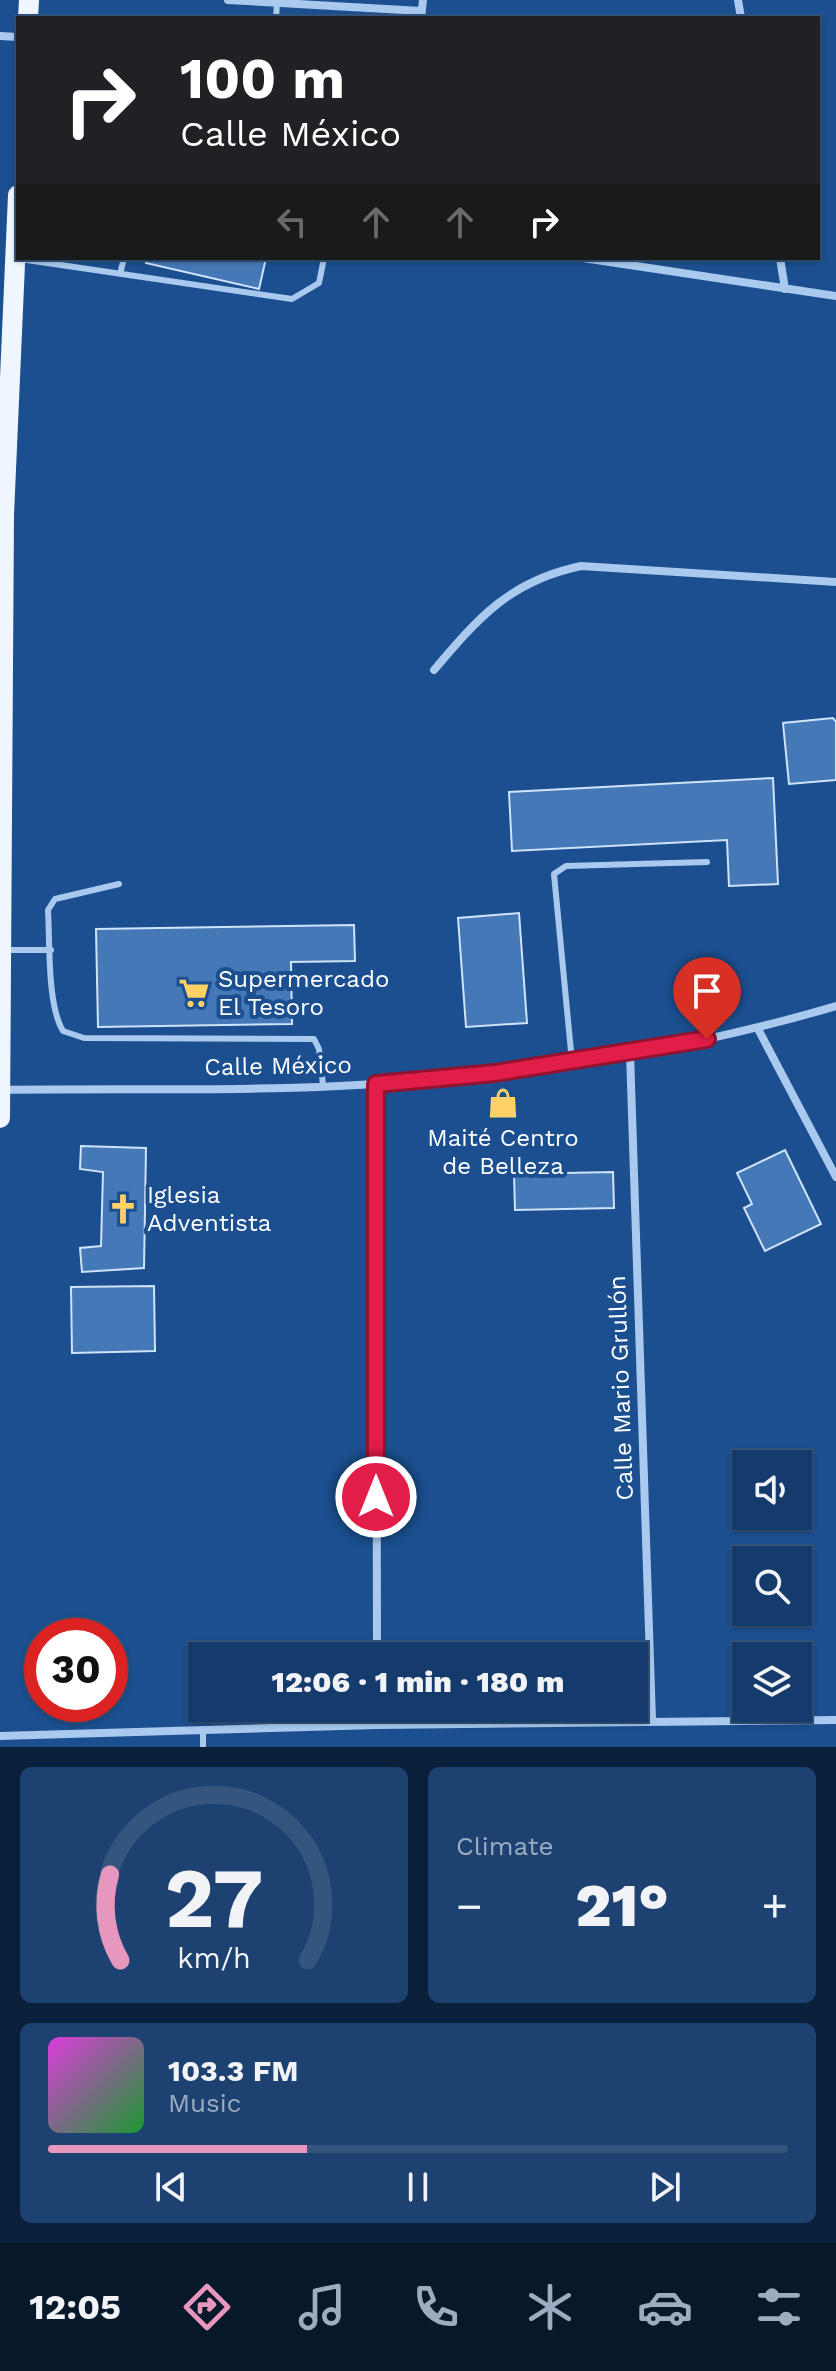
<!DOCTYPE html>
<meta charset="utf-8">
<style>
body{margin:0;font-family:"Work Sans",sans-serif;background:#1d4271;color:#f1f3f6;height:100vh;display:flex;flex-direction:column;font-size:30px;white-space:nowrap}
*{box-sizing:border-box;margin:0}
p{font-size:26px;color:#9dadc1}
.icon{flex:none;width:44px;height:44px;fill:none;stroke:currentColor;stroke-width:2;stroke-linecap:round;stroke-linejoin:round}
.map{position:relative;height:1747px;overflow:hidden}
.sheet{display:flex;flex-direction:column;gap:20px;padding:20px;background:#0b203b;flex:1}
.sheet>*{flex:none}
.guide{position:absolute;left:16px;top:16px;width:804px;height:244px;border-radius:0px;box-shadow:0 2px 6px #0004,0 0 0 2px #33557e;background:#202124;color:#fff;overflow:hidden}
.controls{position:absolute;left:732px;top:1450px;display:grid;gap:16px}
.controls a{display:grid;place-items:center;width:80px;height:80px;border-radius:0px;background:#143b6b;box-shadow:0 2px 6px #0004,0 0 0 2px #33557e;font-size:40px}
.speed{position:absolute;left:24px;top:1618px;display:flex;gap:16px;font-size:40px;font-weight:700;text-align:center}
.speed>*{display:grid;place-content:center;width:104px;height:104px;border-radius:50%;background:#143b6b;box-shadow:0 2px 6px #0004,0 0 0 2px #33557e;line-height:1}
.speed .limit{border:12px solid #d22;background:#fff;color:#111}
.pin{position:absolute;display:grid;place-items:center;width:68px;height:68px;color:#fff;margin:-82px -34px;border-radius:50% 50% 50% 0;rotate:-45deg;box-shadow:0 0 8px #0007}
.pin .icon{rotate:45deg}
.me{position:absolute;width:88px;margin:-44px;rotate:0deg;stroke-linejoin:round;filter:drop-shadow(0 0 6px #0008)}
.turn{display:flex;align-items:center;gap:28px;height:168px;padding:0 32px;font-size:36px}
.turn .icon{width:104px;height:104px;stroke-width:2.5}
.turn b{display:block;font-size:56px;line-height:68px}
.lanes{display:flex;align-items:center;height:76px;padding:0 32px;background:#0003;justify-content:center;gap:40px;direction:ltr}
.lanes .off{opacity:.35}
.big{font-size:60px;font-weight:800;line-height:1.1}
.sheet .tile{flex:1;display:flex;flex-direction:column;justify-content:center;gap:12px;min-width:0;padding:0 28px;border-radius:12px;background:#1d4271}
.sheet .dial{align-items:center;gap:0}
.dial svg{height:208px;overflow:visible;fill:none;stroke:#33557e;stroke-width:7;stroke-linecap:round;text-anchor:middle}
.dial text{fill:#f1f3f6;stroke:none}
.song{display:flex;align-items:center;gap:24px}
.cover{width:96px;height:96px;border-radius:12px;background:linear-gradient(135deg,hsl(300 70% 55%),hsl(130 70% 35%))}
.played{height:8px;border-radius:4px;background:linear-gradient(90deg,#e797bd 35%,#33557e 35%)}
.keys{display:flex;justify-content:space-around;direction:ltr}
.heat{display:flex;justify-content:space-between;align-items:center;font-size:44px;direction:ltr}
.sheet .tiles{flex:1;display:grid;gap:20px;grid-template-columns:1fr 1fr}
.tile:last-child{grid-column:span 2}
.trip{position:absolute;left:188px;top:1642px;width:460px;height:80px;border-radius:0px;background:#143b6b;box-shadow:0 2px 6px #0004,0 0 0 2px #33557e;font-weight:800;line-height:80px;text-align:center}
.tab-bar{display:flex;height:128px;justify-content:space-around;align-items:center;background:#08182b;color:#9dadc1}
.tab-bar .icon{width:56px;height:56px}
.tab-bar .selected{color:#e797bd}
.tab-bar b{font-size:36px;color:#f1f3f6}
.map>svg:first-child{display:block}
</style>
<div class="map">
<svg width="836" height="1747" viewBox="0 0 836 1747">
<rect width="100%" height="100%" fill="#1b4f8f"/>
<path fill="#4478b7" stroke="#cfe3fa" stroke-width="2" d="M147,258H266L259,289L146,263Z
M833,718L836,722V780L789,784L783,723Z
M773,778L778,884L729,886L727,840L512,851L509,792Z
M519,913L527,1023L466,1027L458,918Z
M354,925L355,961L291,962L292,1024L98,1027L96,929Z
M81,1146L146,1148L144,1268L82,1272L80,1248L101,1246L103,1172L80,1169Z
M785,1150L821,1224L765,1251L744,1208L752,1204L737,1173Z
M613,1172L614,1208L515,1210L514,1174Z
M154,1286L155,1351L72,1353L71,1287Z"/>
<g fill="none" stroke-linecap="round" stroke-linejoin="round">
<path stroke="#a9c9ee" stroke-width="6" d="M276,18L277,3
M20,259L292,299L319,283L324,258
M120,274L124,258
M119,884L55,899L48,910C50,942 47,1005 63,1031L84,1038L314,1039L319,1049L323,1085
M7,950H51
M572,1062L554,874L566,866L707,862
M203,1730V1747"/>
<path stroke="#a9c9ee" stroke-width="8" d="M228,0L421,11
M738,0L741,18
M421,18L423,0
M0,36L18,37
M583,258L836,296
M780,258L785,289
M434,670C479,617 510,581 581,566L836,582
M758,1029L836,1177
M630,1053L652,1721
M376,1084L377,1656
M0,1090C125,1088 252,1092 376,1084C531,1074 688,1050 836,1006
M377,1708V1725
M0,1736L377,1725L836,1720"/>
<path stroke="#f0f6ff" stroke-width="20" d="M28,18L29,0
M0,1118L4,515L18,195"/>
</g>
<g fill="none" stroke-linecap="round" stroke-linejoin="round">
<g stroke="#92132f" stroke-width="20">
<path id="route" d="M376,1497V1084L495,1073L707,1039"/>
</g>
<use href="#route" stroke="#e11d48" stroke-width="14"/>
</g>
<defs>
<g id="supermarket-bare" transform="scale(2.4)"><path d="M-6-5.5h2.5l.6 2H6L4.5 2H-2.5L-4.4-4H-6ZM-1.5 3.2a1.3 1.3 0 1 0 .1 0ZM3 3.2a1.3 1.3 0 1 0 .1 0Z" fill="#ffd166" stroke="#1b4f8f" stroke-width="2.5" paint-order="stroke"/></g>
<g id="shop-bare" transform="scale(2.4)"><path d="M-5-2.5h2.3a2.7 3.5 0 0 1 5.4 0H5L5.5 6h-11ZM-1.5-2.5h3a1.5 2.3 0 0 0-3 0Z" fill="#ffd166" stroke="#1b4f8f" stroke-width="2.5" paint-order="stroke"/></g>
<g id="church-bare" transform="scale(2.4)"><path d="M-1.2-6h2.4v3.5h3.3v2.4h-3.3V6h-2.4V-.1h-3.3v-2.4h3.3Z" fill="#ffd166" stroke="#1b4f8f" stroke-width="2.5" paint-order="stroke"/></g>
</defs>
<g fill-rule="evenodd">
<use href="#supermarket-bare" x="194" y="993"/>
<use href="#shop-bare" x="503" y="1103"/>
<use href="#church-bare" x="123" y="1209"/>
</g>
<g text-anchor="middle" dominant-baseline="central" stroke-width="8" stroke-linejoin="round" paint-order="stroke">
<g font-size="24" fill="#fff" stroke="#1b4f8f" text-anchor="start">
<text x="218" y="979">Supermercado<tspan x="218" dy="28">El Tesoro</tspan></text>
<text x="503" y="1138" text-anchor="middle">Maité Centro<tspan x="503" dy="28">de Belleza</tspan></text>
<text x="147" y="1195">Iglesia<tspan x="147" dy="28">Adventista</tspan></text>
</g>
<g font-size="24" fill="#fff" stroke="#1b4f8f">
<text transform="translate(278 1066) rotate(-1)">Calle México</text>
<text transform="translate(621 1388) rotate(-92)">Calle Mario Grullón</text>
</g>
</g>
</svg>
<div class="controls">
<a><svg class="icon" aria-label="sound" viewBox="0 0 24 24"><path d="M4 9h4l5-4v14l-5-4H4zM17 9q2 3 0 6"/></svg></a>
<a><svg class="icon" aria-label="search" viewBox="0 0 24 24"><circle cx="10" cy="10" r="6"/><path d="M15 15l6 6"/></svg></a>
<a><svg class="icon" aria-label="layers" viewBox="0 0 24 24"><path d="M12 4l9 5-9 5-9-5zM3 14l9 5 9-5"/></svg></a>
</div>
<div class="speed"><div class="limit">30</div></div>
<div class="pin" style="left:707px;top:1039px;background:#d93025"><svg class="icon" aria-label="arrive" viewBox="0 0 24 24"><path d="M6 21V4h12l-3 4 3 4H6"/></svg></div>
<svg class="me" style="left:376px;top:1497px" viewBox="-20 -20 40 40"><circle r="17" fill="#e11d48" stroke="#fff" stroke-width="3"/><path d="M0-11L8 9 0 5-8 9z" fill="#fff"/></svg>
<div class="trip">12:06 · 1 min · 180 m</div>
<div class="guide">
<div class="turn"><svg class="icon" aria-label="right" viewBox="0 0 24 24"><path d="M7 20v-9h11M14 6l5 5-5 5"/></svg><div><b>100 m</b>Calle México</div></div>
<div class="lanes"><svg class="icon off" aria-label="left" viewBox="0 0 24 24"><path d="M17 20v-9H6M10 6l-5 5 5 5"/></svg><svg class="icon off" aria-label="ahead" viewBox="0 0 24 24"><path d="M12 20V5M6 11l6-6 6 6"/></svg><svg class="icon off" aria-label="ahead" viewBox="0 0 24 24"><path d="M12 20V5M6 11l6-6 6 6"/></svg><svg class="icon" aria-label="right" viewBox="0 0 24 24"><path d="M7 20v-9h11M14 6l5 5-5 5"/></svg></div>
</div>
</div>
<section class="sheet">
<div class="tiles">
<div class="tile dial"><svg viewBox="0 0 100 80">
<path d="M14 69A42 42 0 1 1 86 69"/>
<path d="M14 69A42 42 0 0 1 10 36" stroke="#e797bd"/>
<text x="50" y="56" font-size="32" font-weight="700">27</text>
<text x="50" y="72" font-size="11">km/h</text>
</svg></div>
<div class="tile"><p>Climate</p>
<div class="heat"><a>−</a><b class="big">21°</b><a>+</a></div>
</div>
<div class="tile">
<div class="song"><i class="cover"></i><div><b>103.3 FM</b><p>Music</p></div></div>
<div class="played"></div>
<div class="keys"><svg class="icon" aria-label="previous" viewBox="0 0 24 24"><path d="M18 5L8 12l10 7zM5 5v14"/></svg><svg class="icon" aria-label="pause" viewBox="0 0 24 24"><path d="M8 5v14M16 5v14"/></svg><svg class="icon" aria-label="next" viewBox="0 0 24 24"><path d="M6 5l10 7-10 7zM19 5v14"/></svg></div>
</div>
</div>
</section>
<nav class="tab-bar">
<b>12:05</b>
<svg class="icon selected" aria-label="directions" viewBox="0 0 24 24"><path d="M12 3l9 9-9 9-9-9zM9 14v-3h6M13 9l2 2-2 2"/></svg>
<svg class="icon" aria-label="music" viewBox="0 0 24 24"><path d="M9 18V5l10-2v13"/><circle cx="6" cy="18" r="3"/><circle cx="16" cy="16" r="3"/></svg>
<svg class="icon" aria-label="phone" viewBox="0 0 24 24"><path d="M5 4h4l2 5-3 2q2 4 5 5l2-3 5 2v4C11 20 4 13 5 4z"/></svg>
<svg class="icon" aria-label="climate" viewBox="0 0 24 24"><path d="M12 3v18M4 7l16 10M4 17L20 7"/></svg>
<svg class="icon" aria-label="car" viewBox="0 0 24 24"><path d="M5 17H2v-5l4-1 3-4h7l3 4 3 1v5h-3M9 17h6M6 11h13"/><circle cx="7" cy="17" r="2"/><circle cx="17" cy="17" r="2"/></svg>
<svg class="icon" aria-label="filters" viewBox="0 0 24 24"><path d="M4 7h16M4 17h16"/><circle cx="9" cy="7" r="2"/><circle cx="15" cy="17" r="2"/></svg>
</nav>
